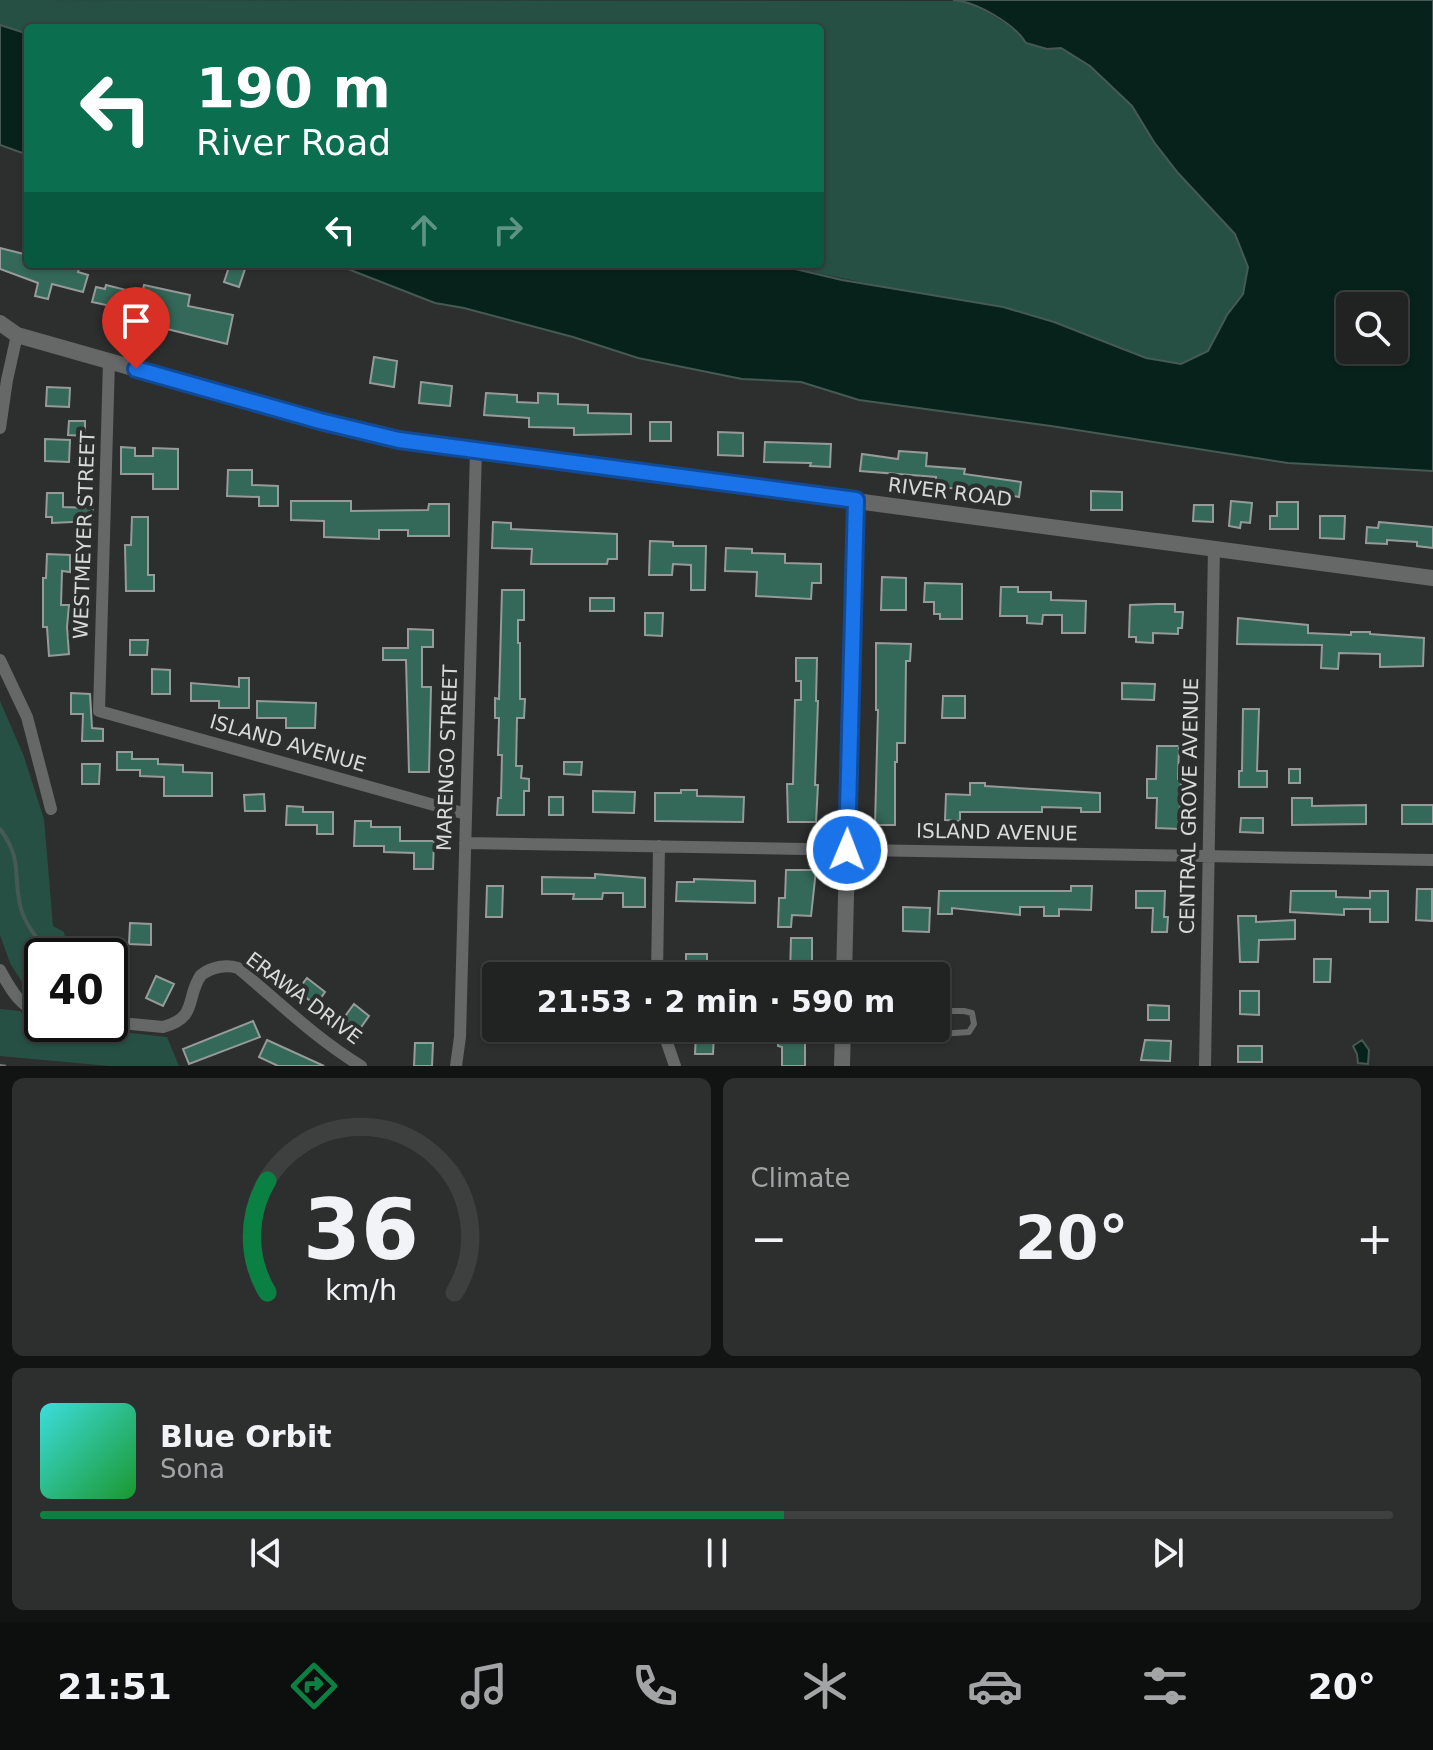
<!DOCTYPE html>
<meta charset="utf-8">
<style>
body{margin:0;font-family:"DejaVu Sans",sans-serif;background:#2d2f2f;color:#f1f3f6;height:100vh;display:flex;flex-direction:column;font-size:30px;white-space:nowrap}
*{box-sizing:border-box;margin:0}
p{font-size:26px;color:#a2a4a5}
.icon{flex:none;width:44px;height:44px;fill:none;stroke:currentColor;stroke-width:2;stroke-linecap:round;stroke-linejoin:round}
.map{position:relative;height:1066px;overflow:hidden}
.sheet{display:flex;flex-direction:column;gap:12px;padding:12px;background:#121313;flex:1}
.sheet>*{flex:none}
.banner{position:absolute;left:24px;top:24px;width:800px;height:244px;border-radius:8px;box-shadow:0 2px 6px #0004,0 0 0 2px #3e4040;background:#0b6e4f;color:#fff;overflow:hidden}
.tools{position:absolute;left:1336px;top:292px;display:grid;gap:16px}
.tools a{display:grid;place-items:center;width:72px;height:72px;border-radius:8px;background:#212322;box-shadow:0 2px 6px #0004,0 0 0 2px #3e4040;font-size:40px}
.speed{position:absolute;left:24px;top:938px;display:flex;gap:16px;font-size:40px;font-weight:700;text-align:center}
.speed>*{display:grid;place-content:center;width:104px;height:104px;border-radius:50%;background:#212322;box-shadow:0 2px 6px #0004,0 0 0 2px #3e4040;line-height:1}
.speed .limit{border:4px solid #111;border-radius:12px;background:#fff;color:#111}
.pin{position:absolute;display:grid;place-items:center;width:68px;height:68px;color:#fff;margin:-82px -34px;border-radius:50% 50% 50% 0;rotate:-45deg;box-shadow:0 0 8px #0007}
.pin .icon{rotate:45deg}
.me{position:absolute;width:88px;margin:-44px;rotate:1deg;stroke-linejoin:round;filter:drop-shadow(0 0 6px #0008)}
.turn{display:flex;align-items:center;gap:28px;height:168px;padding:0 40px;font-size:36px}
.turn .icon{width:104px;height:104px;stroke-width:2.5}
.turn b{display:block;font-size:56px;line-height:68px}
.lanes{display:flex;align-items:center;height:76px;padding:0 40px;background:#0003;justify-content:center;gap:40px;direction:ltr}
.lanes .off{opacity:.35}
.big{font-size:60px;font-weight:700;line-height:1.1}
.sheet .widget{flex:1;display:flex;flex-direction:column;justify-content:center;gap:12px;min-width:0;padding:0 28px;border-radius:12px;background:#2d2f2f}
.sheet .dial{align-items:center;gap:0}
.dial svg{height:208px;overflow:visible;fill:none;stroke:#3e4040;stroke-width:7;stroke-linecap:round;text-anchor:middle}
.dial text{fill:#f1f3f6;stroke:none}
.song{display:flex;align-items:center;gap:24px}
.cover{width:96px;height:96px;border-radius:12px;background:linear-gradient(135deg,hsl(180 70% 55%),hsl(130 70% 35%))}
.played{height:8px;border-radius:4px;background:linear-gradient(90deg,#0b8043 55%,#3e4040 55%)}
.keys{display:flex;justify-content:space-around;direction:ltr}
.heat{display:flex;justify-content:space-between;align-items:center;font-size:44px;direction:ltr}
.sheet .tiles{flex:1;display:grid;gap:12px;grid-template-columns:1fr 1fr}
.widget:last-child{grid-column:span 2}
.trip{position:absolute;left:482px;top:962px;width:468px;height:80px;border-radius:8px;background:#212322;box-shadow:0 2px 6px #0004,0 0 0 2px #3e4040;font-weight:700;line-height:80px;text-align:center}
.dock{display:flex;height:128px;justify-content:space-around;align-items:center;background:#0d0e0e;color:#a2a4a5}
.dock .icon{width:56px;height:56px}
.dock .on{color:#0b8043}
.dock b{font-size:36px;color:#f1f3f6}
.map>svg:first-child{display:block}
</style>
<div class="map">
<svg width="1433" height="1066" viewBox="0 0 1433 1066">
<rect width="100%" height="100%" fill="#2c2f2e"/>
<path fill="#275044" d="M0,0L969,1L1047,49L1061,48L1090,66L1132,106L1154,142L1235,234L1248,267L1243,294L1227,315L1208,351L1181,364L1146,358L1054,322L774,264H820V28H28V34L0,25Z
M0,701L23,754L44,819L53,926L64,932L69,956H42V1000L32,998L10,963L0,935Z
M0,1009L20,1011L29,1022L167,1037L179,1066H110L0,1056Z"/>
<path fill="#07221a" stroke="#465953" stroke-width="2" fill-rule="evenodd" d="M953,0H1433V471L1288,463L1051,426L859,400L801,382L742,379L638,358L573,337L464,308L435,303L335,264H774L842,280L1003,307L1054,322L1146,358L1181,364L1208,351L1227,315L1243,294L1248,267L1235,234L1178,173L1154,142L1132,106L1090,66L1061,48L1047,49L1026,43C1015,24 975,1 953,0ZM1394,306V350H1350V306Z
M0,25L28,34V155L0,145Z
M1362,1040L1369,1050L1368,1064L1358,1063L1357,1054L1353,1046Z"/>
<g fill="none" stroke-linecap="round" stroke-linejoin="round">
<path stroke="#465953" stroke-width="4" d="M0,829C24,861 12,876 21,909C27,928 40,943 55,956"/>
</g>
<path fill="#346858" stroke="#969a99" stroke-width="2" d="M0,248L28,255V264L80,266L78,272L88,275L83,292L52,284L48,299L35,296L38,283L0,269Z
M230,264L246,266L239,287L224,282Z
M106,285L142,294L144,285L190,295L188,306L233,315L227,344L163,328L164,322L127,314L126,318L109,314L111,306L92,302L96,287L105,289Z
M374,357L397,361L394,387L370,383Z
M421,382L452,386L450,406L419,403Z
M47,387L70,388L69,407L46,406Z
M486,393L517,395V402L538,403V393L558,394V404L588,405V413L631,414V434L574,435V428L529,427V418L484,415Z
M69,421H85V436L68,435Z
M650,422H671V441H650Z
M718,432L743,433V456L718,455Z
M45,439L70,440L69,462L45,461Z
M765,442L831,444L830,467L810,466L811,463L764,462Z
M121,447L135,448V456H153V448L178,449V489H153V474H121Z
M899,451L927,453L926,466L965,469L964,474L1021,482L1019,497L975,490L936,487V477L860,471L862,454L898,459Z
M228,470H252V485L278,486V506H259V497L227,496Z
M1091,491L1122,492V510H1091Z
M47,493H63V507L93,508V521L52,523V517H46Z
M291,501H351V511L428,510L429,504H449V536H408V530H379V539L324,537V521L291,520Z
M1231,501L1252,503L1250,523L1241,522L1240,528L1229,526Z
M1277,502H1298V529H1270V516H1277Z
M1194,505H1213V522L1193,521Z
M1320,516H1345L1344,539L1320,538Z
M132,517H148V575H154V591H126L125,545H131Z
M493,522L511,523V529L617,534V559H608L607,564H531L532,549L492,548Z
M1379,522L1433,527V548L1417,546V542L1387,540V544L1366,543L1367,527L1378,528Z
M650,541L673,542V546H706L705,590H691V565L673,564L672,575H649Z
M726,548L752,549V553L785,554V563L821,564V583H812L811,599L756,596L757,572L725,571Z
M47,554L70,555V572L62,571L61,605H69L67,627L69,654L49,656L47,627H43V578H46Z
M882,577L906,578V610H881Z
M925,583L962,584V619H940V614H934V602H924Z
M1001,587H1018V592H1051V600L1086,601L1085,633H1062V615H1043L1042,624L1027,623V616H1000Z
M502,590H524V620H518V643H520V699H525L524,718H517L516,766H522L521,778L529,779V791H524V815H497L498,798H501L502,755H498L499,718H495V698L499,699Z
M590,598H614V611H590Z
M1157,604H1175V612H1183L1182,628H1178V634L1153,633V643L1136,642V637H1129L1130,605Z
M645,613H663L662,636L645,635Z
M1238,618L1308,625V633L1351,635V632H1370V634L1424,638L1423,666L1380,667V654L1339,653L1338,669L1321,668L1322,645L1237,644Z
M408,629L433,630V647H422V687H431L429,772H409L406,660H383V648H408Z
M130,640H148L147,655H130Z
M876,643L911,644L910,661H906L905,743H897V762H895V825H875L878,710H876Z
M796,658H817L816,701H818L815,785H818L816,822H788L787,784H793L795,700H801V681H796Z
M152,669L170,670V694H152Z
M239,678H249V708H219V701H191V683L239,687Z
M1122,683L1155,684L1154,700L1122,699Z
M71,693L90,694L92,728L103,729V741H82L83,714H71Z
M943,696H965V718H942Z
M257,701L316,703L315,728H286V718H257Z
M1243,709H1259L1257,771H1267V787H1239V771H1242Z
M1157,746H1179L1178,779H1181L1180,829L1156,828L1157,798H1147V779H1156Z
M117,752H132V759H158V764L183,765V772L212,773V796H164V777L140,776V770H117Z
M564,762H582L581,775L564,774Z
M82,764H100L99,784H82Z
M1289,769H1300V783H1289Z
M970,783H985V786L1100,793V812H1081V808L1042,807V812H960V821L945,820L946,794L970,795Z
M681,790H697V796L744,797L743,822L655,821V793H681Z
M593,791L635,792L634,813L593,812Z
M264,794L265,811H245L244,795Z
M549,797H563V815H549Z
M1292,798H1312V806L1366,805V824L1292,825Z
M1402,805H1433V824H1402Z
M287,806L303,807V812H333V834H317V825H286Z
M1241,818H1263V833L1240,832Z
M355,821H371V827H400V841H434L433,869H414V853L384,852V846H354Z
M786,870H816L811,916L792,915L791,927H778L779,898H785Z
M595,874L645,878V907H623V893H603L602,899H573L574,894H542V877L595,878Z
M694,879L755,881V903L676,901L677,882H694Z
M487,886H503L502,917H486Z
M1071,886H1092L1091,910L1059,909V916H1044V907H1020V915L952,908V914H938L939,891H1071Z
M1417,889H1432V921L1416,920Z
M1136,891H1165L1164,917H1168L1167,932H1152L1153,908H1136Z
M1291,891H1336V897L1370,898V891H1388V922H1370V909H1344V915L1290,912Z
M903,907L930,908L929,932L903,931Z
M1238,916H1256V922L1295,920V939L1259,940L1258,962H1240Z
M130,923L151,924V945L129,944Z
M791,938H812V966H808V976H790Z
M686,954H707V971H686Z
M1314,959H1331L1330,982H1314Z
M156,976L174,984L163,1006L146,998Z
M307,978L325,992L316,1005L297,991Z
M1240,991H1259V1015L1240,1014Z
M354,1004L369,1016L359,1030L343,1019Z
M1148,1005L1169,1006V1020H1148Z
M253,1021L260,1037L189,1064L183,1049Z
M778,1031H805V1066H782V1047L778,1046Z
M696,1033H714L713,1054H695Z
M267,1040L324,1066H278L259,1057Z
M1145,1040L1171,1041L1170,1061L1141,1060Z
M415,1043H433L432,1066H414Z
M1238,1046H1262V1062H1238Z"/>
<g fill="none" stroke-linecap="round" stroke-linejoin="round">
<path stroke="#757776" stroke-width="2" stroke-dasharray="6 4" stroke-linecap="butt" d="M0,1065L9,1066"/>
<path stroke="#666767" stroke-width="6" d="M882,1028L924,1035L969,1032L974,1024L972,1013L964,1011H936"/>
<path stroke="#666767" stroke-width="12" d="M109,361L99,711L466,814
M0,428L7,380L17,335
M0,660L27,717L51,809
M465,843L1433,860
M0,970C10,988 20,1008 42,1013
M657,976L659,846
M110,1022L163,1027C199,1017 185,998 201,975C212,967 226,964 238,968C280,1003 314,1037 361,1066
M662,1028L675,1066
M456,1066L460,1037L476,450
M1205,1066L1214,547"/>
<path stroke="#666767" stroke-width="16" d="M0,323L17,335L320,421L399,440L1433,578
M844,976L856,500
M842,1066L843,1028"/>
</g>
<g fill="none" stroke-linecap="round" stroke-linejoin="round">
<g stroke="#114b97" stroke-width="20">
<path id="route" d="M136,369L320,421L399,440L856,500L847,850"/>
</g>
<use href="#route" stroke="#1a73e8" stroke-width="14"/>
</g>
<g text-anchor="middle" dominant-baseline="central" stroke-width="8" stroke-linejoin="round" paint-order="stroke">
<g font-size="20" fill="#d8dad9" stroke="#2c2f2e">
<text transform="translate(950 492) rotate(7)">RIVER ROAD</text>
<text transform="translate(84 535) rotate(-88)">WESTMEYER STREET</text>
<text transform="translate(288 743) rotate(16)">ISLAND AVENUE</text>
<text transform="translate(447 758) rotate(-88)">MARENGO STREET</text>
<text transform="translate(1189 806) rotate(-89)">CENTRAL GROVE AVENUE</text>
<text transform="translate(997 832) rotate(1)">ISLAND AVENUE</text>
<text transform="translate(304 998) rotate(37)">ERAWA DRIVE</text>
</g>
</g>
</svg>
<div class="tools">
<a><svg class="icon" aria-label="search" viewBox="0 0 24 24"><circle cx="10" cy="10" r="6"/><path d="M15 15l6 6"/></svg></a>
</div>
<div class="speed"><div class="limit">40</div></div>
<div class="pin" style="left:136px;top:369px;background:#d93025"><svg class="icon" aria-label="arrive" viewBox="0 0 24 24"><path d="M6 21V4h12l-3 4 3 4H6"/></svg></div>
<svg class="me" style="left:847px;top:850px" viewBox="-20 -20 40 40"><circle r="17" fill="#1a73e8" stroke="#fff" stroke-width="3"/><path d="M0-11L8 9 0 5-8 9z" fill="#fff"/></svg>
<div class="trip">21:53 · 2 min · 590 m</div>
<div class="banner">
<div class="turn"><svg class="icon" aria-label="left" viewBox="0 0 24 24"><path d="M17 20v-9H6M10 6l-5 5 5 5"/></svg><div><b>190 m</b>River Road</div></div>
<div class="lanes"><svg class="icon" aria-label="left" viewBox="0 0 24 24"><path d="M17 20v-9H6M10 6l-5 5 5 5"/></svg><svg class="icon off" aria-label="ahead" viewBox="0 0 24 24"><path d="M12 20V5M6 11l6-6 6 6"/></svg><svg class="icon off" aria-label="right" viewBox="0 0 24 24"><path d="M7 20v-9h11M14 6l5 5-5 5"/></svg></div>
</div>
</div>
<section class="sheet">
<div class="tiles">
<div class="widget dial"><svg viewBox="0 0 100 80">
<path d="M14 69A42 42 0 1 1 86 69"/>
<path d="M14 69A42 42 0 0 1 14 26" stroke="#0b8043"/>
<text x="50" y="56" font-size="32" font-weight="700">36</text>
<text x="50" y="72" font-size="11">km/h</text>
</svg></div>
<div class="widget"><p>Climate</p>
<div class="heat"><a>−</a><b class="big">20°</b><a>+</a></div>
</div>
<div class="widget">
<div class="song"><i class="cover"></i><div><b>Blue Orbit</b><p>Sona</p></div></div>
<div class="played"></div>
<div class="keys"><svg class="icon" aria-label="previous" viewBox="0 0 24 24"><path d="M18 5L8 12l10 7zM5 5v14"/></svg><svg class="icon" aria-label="pause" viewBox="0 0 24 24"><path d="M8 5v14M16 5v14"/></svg><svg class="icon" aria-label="next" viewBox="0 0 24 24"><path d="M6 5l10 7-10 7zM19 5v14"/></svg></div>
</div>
</div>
</section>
<nav class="dock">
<b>21:51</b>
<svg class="icon on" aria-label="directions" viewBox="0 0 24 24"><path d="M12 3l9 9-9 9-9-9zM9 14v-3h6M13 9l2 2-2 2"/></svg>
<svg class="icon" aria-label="music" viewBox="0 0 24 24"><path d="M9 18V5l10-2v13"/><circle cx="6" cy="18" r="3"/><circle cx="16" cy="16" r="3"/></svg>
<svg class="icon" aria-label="phone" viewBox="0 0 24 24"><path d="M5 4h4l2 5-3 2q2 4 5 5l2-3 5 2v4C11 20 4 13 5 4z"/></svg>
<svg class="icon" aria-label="climate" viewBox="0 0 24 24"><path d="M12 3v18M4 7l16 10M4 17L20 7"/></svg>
<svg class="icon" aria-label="car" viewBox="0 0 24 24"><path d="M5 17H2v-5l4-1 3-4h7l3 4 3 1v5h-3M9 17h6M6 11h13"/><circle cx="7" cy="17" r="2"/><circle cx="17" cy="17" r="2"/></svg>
<svg class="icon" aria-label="filters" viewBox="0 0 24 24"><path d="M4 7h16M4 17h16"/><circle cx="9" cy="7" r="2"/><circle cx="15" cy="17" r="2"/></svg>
<b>20°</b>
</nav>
